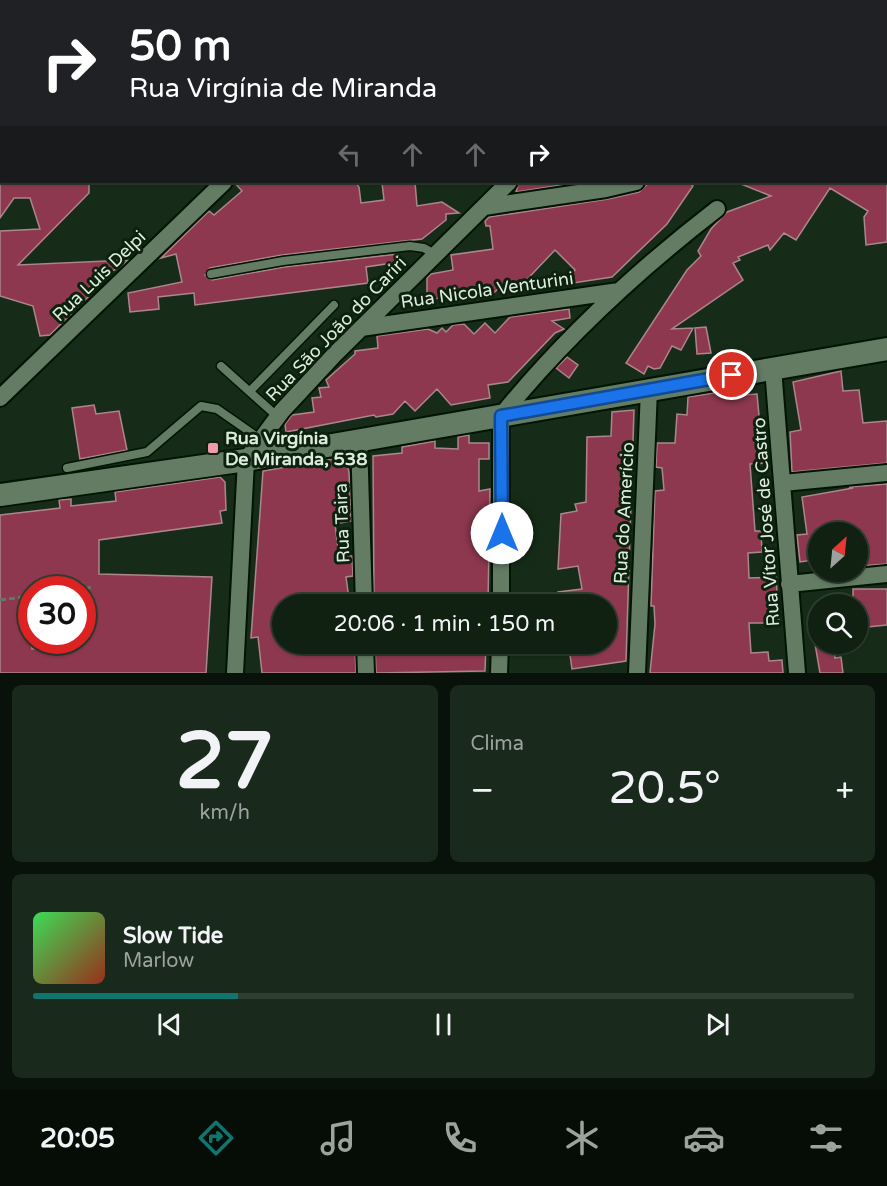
<!DOCTYPE html>
<html lang="pt">
<meta charset="utf-8">
<style>
body{margin:0;font-family:"Varela Round",sans-serif;background:#19291b;color:#f1f3f6;height:100vh;display:flex;flex-direction:column;font-size:22px;white-space:nowrap}
*{box-sizing:border-box;margin:0}
p{font-size:20px;color:#9ca39f}
.icon{flex:none;width:33px;height:33px;fill:none;stroke:currentColor;stroke-width:2;stroke-linecap:round;stroke-linejoin:round}
.map{position:relative;height:673px;overflow:hidden}
.side{display:flex;flex-direction:column;gap:12px;padding:12px;background:#09120a;flex:1}
.side>*{flex:none}
.banner{position:absolute;left:0px;top:0px;width:888px;height:183px;box-shadow:0 2px 4px #0004,0 0 0 2px #303e32;background:#202124;color:#fff;overflow:hidden}
.needle{width:39px;rotate:27deg}
.controls{position:absolute;left:808px;top:522px;display:grid;gap:12px}
.controls a{display:grid;place-items:center;width:60px;height:60px;border-radius:50%;background:#102112;box-shadow:0 2px 4px #0004,0 0 0 2px #303e32;font-size:30px}
.speed{position:absolute;left:18px;top:576px;display:flex;gap:12px;font-size:30px;font-weight:700;text-align:center}
.speed>*{display:grid;place-content:center;width:78px;height:78px;border-radius:50%;background:#102112;box-shadow:0 2px 4px #0004,0 0 0 2px #303e32;line-height:1}
.speed .limit{border:9px solid #d22;background:#fff;color:#111}
.pin{position:absolute;display:grid;place-items:center;width:51px;height:51px;color:#fff;margin:-26px;border:3px solid #fff;border-radius:50%;box-shadow:0 2px 6px #0007}
.me{position:absolute;width:66px;margin:-33px;rotate:0deg;stroke-linejoin:round;filter:drop-shadow(0 0 4px #0008)}
.turn{display:flex;align-items:center;gap:21px;height:126px;padding:0 30px;font-size:27px}
.turn .icon{width:78px;height:78px;stroke-width:2.5}
.turn b{display:block;font-size:42px;line-height:51px}
.lanes{display:flex;align-items:center;height:57px;padding:0 30px;background:#0003;justify-content:center;gap:30px;direction:ltr}
.lanes .off{opacity:.35}
.big{font-size:45px;font-weight:600;line-height:1.1}
.side .card{flex:1;display:flex;flex-direction:column;justify-content:center;gap:9px;min-width:0;padding:0 21px;border-radius:9px;background:#19291b}
.side .dial{align-items:center;gap:0}
.dial b{font-size:78px;line-height:1}
.song{display:flex;align-items:center;gap:18px}
.cover{width:72px;height:72px;border-radius:9px;background:linear-gradient(135deg,hsl(130 70% 55%),hsl(10 70% 35%))}
.played{height:6px;border-radius:3px;background:linear-gradient(90deg,#0f766e 25%,#303e32 25%)}
.keys{display:flex;justify-content:space-around;direction:ltr}
.heat{display:flex;justify-content:space-between;align-items:center;font-size:33px;direction:ltr}
.side .tiles{flex:1;display:grid;gap:12px;grid-template-columns:1fr 1fr}
.card:last-child{grid-column:span 2}
.trip{position:absolute;left:272px;top:594px;width:345px;height:60px;border-radius:30px;background:#102112;box-shadow:0 2px 4px #0004,0 0 0 2px #303e32;font-weight:600;line-height:60px;text-align:center}
.tabs{display:flex;height:96px;justify-content:space-around;align-items:center;background:#060d07;color:#9ca39f}
.tabs .icon{width:42px;height:42px}
.tabs .selected{color:#0f766e}
.tabs b{font-size:27px;color:#f1f3f6}
.map>svg:first-child{display:block}
</style>
<div class="map">
<svg width="887" height="673" viewBox="0 0 887 673">
<rect width="100%" height="100%" fill="#162c18"/>
<path fill="#8e384f" stroke="#ac868d" stroke-width="1.5" fill-rule="evenodd" d="M0,182H89V193L18,265L128,260L120,268L96,276L99,284L90,286L92,293L50,335L40,336L33,306L0,296V231L40,229L30,198H14L0,218Z
M234,182H355L359,187L361,203L384,200L382,183L415,182L417,206L442,202L459,213L446,214V220L422,239L282,255L210,268L205,275L212,280L284,267L398,254L399,262L366,267L368,283L195,305L194,293L158,297L159,309L130,312L128,293L182,282L176,254L161,258L209,211L214,215L242,191Z
M519,182H581L516,192Z
M650,182H687L693,186L667,224L612,277L560,285L575,270L555,250L515,292L506,282L489,297L457,301L454,296L427,300V278L431,274L453,270L451,255L493,249L490,226H486L485,221L489,217L608,199L639,192Z
M736,182H887V242L866,245L864,217L868,211L830,188L796,240L784,233L770,250L768,245L738,257L740,260L733,263L743,280L672,329L693,328L681,350L672,346L660,368L654,369L648,366L644,374L626,363L687,270L701,256L698,251L711,229L727,212L771,196Z
M569,309L570,318L552,321L564,329L555,333L511,379L508,382L488,385L490,398L451,405L437,389L415,411L405,401L393,414L376,417L374,415L286,432L285,424L292,415L314,412L312,398L321,397L319,388L329,387L326,380L355,354V351L378,348L377,336L428,329L437,333L442,328L446,332L453,325L464,324L474,334L485,323L495,333L510,317Z
M706,327L711,353L697,354L695,328Z
M567,357L578,365L569,378L556,368Z
M841,371L843,391L859,390L863,423L887,421V463L792,472L790,432L801,430L793,382Z
M726,391L727,396L757,394L762,447H768V463L750,464L755,531H761L762,552L748,553L749,578L776,577L779,623H749L751,653L768,652L769,661L782,660L783,673H650L655,624L654,606H651L655,491L664,490L662,468L656,467L657,443H675L677,414L687,415L688,397Z
M94,405L96,414L119,411L127,450L80,459L72,408Z
M634,410L626,661L572,669L569,648L578,646L577,644H606V604H557L558,592L582,589L578,566L558,569L561,514L577,511L575,504L586,502L587,437L611,436L612,412Z
M469,435V443H489V459H479V491L490,489L488,604H383V597H374L373,456L402,453V447L435,441V448L458,449V437Z
M345,457L349,472L351,521L335,524L339,556H352L353,576L346,577L349,599L343,600V604H282V644H349L350,649H355L356,673H262L258,637L251,638L263,471Z
M220,477L225,482L226,510L220,511L222,523L99,540V574L212,577L206,673H0V515L60,508L59,500L71,499V506L116,501L115,492ZM82,583V641L32,649V590Z
M887,484V564L858,566V532H819V559L800,562L797,535L807,534L802,497L853,488L849,487Z
M853,589H887V625L868,627L867,612L858,613V604H853Z
M375,644H486L485,671L376,673Z
M815,644H834L835,658L841,657L843,673H820Z"/>
<g fill="none" stroke-linecap="round" stroke-linejoin="round">
<g stroke="#021403" stroke-width="11">
<path id="lane" d="M211,274L283,261L410,246L424,248L434,254
M221,366L278,417
M250,391L334,305
M67,468L147,452L201,406L217,409L260,439"/>
</g>
<g stroke="#021403" stroke-width="20">
<path id="street" d="M153,0L154,2
M356,0L357,2
M759,0L761,2
M106,2L107,0
M384,2L385,0
M805,2L806,0
M884,2L885,0
M886,148L887,147
M0,150L2,148
M484,207L606,189L636,182
M361,328L619,291
M773,368L797,673
M0,398L224,182
M359,440L364,604
M783,483L887,473
M789,584L887,574
M501,604V416C564,338 638,270 717,209
M365,644L366,673
M235,673L246,460L282,411L335,354L509,182
M499,673L500,644
M637,673L649,390"/>
</g>
<g stroke="#021403" stroke-width="26">
<path id="secondary" d="M0,495L246,460L887,349"/>
</g>
<path stroke="#657866" stroke-width="3" stroke-dasharray="6 3" stroke-linecap="butt" d="M76,590L93,587
M0,600L32,596"/>
<use href="#lane" stroke="#637c63" stroke-width="8"/>
<use href="#street" stroke="#637c63" stroke-width="16"/>
<use href="#secondary" stroke="#637c63" stroke-width="22"/>
</g>
<g fill="none" stroke-linecap="round" stroke-linejoin="round">
<g stroke="#114b97" stroke-width="15">
<path id="route" d="M502,533L501,416L732,375"/>
</g>
<use href="#route" stroke="#1a73e8" stroke-width="10"/>
</g>
<rect fill="#f29aad" stroke="#0d220e" stroke-width="2" x="207" y="442" width="12" height="12" rx="3"/>
<g text-anchor="middle" dominant-baseline="central" stroke-width="6" stroke-linejoin="round" paint-order="stroke">
<g font-size="18" fill="#deecde" stroke="#0d220e">
<text transform="translate(99 276) rotate(-44)">Rua Luis Delpi</text>
<text transform="translate(487 290) rotate(-8)">Rua Nicola Venturini</text>
<text transform="translate(336 329) rotate(-46)">Rua São João do Cariri</text>
<text transform="translate(624 513) rotate(-87)">Rua do Amerício</text>
<text transform="translate(766 522) rotate(-94)">Rua Vítor José de Castro</text>
<text transform="translate(342 523) rotate(-92)">Rua Taira</text>
</g>
<g font-size="18" font-weight="bold" fill="#deecde" stroke="#0d220e" text-anchor="start">
<text x="225" y="438">Rua Virgínia<tspan x="225" dy="21">De Miranda, 538</tspan></text>
</g>
</g>
</svg>
<div class="controls">
<a><svg class="needle" viewBox="-14 -14 28 28"><path d="M0-13l5 13h-10z" fill="#e53935"/><path d="M0 13l5-13h-10z" fill="#9ca39f"/></svg></a>
<a><svg class="icon" aria-label="search" viewBox="0 0 24 24"><circle cx="10" cy="10" r="6"/><path d="M15 15l6 6"/></svg></a>
</div>
<div class="speed"><div class="limit">30</div></div>
<div class="pin" style="left:732px;top:375px;background:#d93025"><svg class="icon" aria-label="arrive" viewBox="0 0 24 24"><path d="M6 21V4h12l-3 4 3 4H6"/></svg></div>
<svg class="me" style="left:502px;top:533px" viewBox="-20 -20 40 40"><circle r="19" fill="#fff"/><path d="M0-13L10 11 0 6-10 11z" fill="#1a73e8"/></svg>
<div class="trip">20:06 · 1 min · 150 m</div>
<div class="banner">
<div class="turn"><svg class="icon" aria-label="right" viewBox="0 0 24 24"><path d="M7 20v-9h11M14 6l5 5-5 5"/></svg><div><b>50 m</b>Rua Virgínia de Miranda</div></div>
<div class="lanes"><svg class="icon off" aria-label="left" viewBox="0 0 24 24"><path d="M17 20v-9H6M10 6l-5 5 5 5"/></svg><svg class="icon off" aria-label="ahead" viewBox="0 0 24 24"><path d="M12 20V5M6 11l6-6 6 6"/></svg><svg class="icon off" aria-label="ahead" viewBox="0 0 24 24"><path d="M12 20V5M6 11l6-6 6 6"/></svg><svg class="icon" aria-label="right" viewBox="0 0 24 24"><path d="M7 20v-9h11M14 6l5 5-5 5"/></svg></div>
</div>
</div>
<section class="side">
<div class="tiles">
<div class="card dial"><b>27</b><p>km/h</p></div>
<div class="card"><p>Clima</p>
<div class="heat"><a>−</a><b class="big">20.5°</b><a>+</a></div>
</div>
<div class="card">
<div class="song"><i class="cover"></i><div><b>Slow Tide</b><p>Marlow</p></div></div>
<div class="played"></div>
<div class="keys"><svg class="icon" aria-label="previous" viewBox="0 0 24 24"><path d="M18 5L8 12l10 7zM5 5v14"/></svg><svg class="icon" aria-label="pause" viewBox="0 0 24 24"><path d="M8 5v14M16 5v14"/></svg><svg class="icon" aria-label="next" viewBox="0 0 24 24"><path d="M6 5l10 7-10 7zM19 5v14"/></svg></div>
</div>
</div>
</section>
<nav class="tabs">
<b>20:05</b>
<svg class="icon selected" aria-label="directions" viewBox="0 0 24 24"><path d="M12 3l9 9-9 9-9-9zM9 14v-3h6M13 9l2 2-2 2"/></svg>
<svg class="icon" aria-label="music" viewBox="0 0 24 24"><path d="M9 18V5l10-2v13"/><circle cx="6" cy="18" r="3"/><circle cx="16" cy="16" r="3"/></svg>
<svg class="icon" aria-label="phone" viewBox="0 0 24 24"><path d="M5 4h4l2 5-3 2q2 4 5 5l2-3 5 2v4C11 20 4 13 5 4z"/></svg>
<svg class="icon" aria-label="climate" viewBox="0 0 24 24"><path d="M12 3v18M4 7l16 10M4 17L20 7"/></svg>
<svg class="icon" aria-label="car" viewBox="0 0 24 24"><path d="M5 17H2v-5l4-1 3-4h7l3 4 3 1v5h-3M9 17h6M6 11h13"/><circle cx="7" cy="17" r="2"/><circle cx="17" cy="17" r="2"/></svg>
<svg class="icon" aria-label="filters" viewBox="0 0 24 24"><path d="M4 7h16M4 17h16"/><circle cx="9" cy="7" r="2"/><circle cx="15" cy="17" r="2"/></svg>
</nav>
